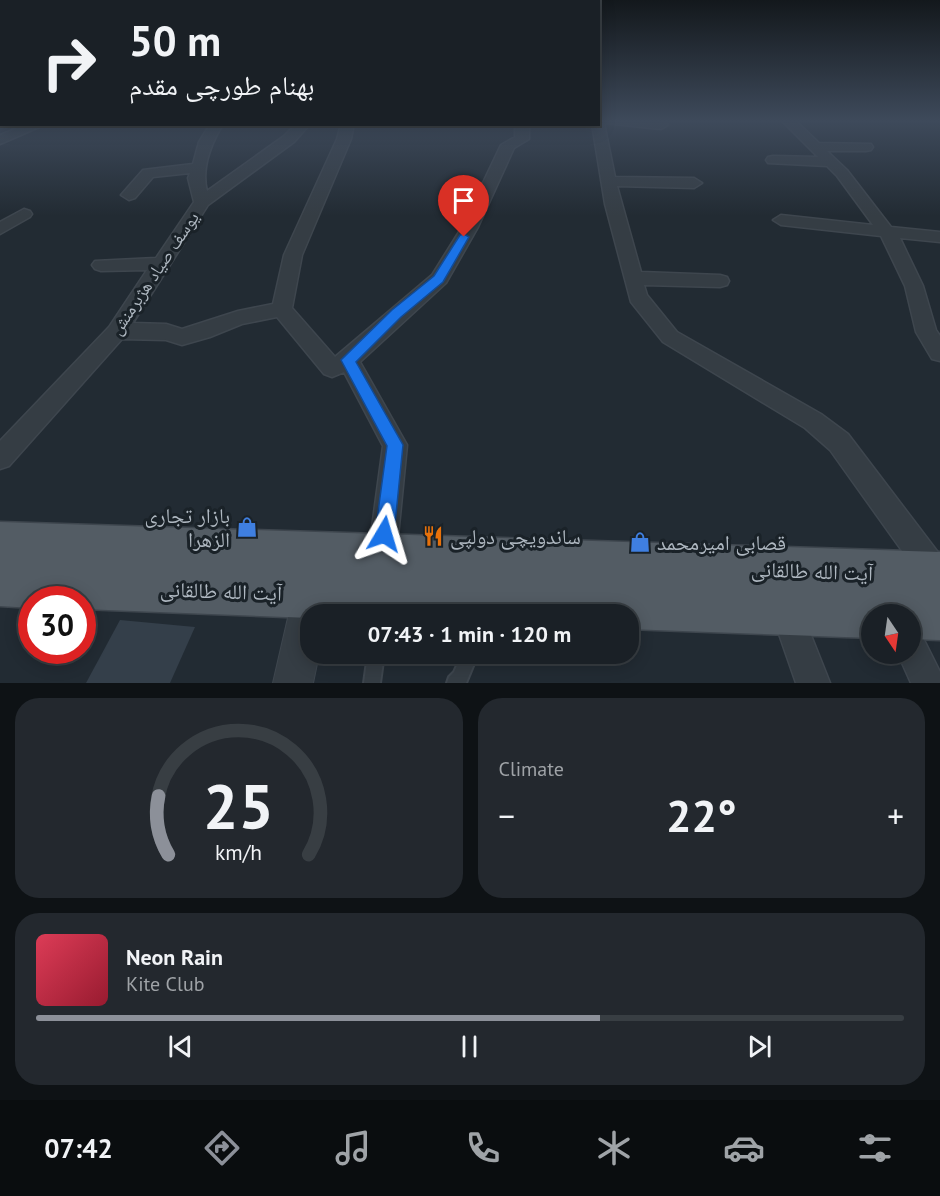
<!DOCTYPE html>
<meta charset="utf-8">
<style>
body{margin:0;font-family:"PT Sans","Noto Naskh Arabic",sans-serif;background:#23282e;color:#f1f3f6;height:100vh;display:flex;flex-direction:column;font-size:22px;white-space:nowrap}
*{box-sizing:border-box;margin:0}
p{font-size:20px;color:#9fa3a7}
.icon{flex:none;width:33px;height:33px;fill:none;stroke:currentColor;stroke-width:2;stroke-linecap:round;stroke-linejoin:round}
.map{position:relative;height:683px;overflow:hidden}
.sheet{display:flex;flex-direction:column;gap:15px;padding:15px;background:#0e1215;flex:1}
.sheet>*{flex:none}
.guide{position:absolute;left:0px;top:0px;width:600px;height:126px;box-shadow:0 3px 15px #0003,0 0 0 2px #383e43;background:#1a2026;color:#f1f3f6;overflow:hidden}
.needle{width:39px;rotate:167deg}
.controls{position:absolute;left:861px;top:604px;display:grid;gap:12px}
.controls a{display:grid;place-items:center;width:60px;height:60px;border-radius:50%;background:#1a2026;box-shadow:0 3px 15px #0003,0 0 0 2px #383e43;font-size:30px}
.speed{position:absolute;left:18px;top:586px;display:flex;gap:12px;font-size:30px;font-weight:700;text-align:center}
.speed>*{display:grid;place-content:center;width:78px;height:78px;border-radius:50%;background:#1a2026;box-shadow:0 3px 15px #0003,0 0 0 2px #383e43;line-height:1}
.speed .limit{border:9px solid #d22;background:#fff;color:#111}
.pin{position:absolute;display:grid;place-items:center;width:51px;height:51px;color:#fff;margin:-62px -26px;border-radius:50% 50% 50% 0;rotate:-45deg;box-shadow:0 0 6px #0007}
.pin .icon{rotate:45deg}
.me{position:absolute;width:66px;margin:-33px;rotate:7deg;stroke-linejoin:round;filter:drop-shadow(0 0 4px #0008)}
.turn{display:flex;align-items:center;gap:21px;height:126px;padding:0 30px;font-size:27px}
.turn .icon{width:78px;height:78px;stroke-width:2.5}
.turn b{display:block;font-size:42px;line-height:51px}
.big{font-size:45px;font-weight:700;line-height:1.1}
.sheet .tile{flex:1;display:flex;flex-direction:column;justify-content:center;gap:9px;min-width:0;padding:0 21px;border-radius:24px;background:#23282e}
.sheet .dial{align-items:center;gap:0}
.dial svg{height:156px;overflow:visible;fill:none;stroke:#383e43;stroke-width:7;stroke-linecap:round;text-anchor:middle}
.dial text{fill:#f1f3f6;stroke:none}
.song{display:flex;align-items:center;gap:18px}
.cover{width:72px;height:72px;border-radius:9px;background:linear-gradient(135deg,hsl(350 70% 55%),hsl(350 70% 35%))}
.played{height:6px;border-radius:3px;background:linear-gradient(90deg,#8c9099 65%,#383e43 65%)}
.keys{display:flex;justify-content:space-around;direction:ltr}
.heat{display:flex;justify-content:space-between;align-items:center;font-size:33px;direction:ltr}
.sheet .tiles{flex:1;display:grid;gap:15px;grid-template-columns:1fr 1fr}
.tile:last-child{grid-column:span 2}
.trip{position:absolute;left:300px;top:604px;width:339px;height:60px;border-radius:24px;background:#1a2026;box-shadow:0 3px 15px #0003,0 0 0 2px #383e43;font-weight:700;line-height:60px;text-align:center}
.tab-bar{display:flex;height:96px;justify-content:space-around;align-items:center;background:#0a0d0f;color:#9fa3a7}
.tab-bar .icon{width:42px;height:42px}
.tab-bar .on{color:#8c9099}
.tab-bar b{font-size:27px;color:#f1f3f6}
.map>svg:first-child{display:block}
</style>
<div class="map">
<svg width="940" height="683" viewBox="0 0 940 683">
<rect width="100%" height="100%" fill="#222b33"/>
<path fill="#343f4a" d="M120,620L195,627L170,683H86Z"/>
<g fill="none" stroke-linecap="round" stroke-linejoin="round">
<g stroke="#3e464e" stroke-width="4">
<path id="service" d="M368,654H384L380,683H364Z
M462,654H478L466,683H447L449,677L454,672Z"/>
</g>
<g stroke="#3e464e" stroke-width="3">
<path id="minor" d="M598,120L666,122L668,125L661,129L604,123L615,177L694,178L702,183L694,188L617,186L641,272L720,275L727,277L729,281L727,285L720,287L644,285L647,295L677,332L821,414L848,434L940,555V586L935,588L925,583L830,450L805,428L663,342L631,302L605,204L592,124H598Z
M781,120H795L819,143L871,144L873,147L871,150L866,151H827L847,170L891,227L940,232V242L900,238L923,286L936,330L940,336V361L932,359L916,332L905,286L881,236L781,225L773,220L781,215L873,225L837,176L827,166L768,163L766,160L768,157L773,156L818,157Z
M27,124H46L0,144V135Z
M210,124H223C211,144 201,168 207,191L284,136L296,124H310L294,142L208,205L133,323L166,324L182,329L238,311L273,304L284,255L337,139L341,124H354L351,139L302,255L292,308L335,357L432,275L462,227L501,145L515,137V124H529V139L514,148L478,227L446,283L360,362L407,445L396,557L392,567L382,571L372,567L368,557L383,446L344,372L332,377L324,374L277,317L242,324L210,337L182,345L166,340L122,339L9,466L0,469V441L109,327L147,270L101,271L95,269L92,265L95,261L156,258L194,202L188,178L190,173L153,177L135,198L129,200L121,195L143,170L193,164L199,142Z
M24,209L30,211L32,214L30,217L0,234V222Z
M786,596L797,600L830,683H796L771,611L775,600Z
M910,629L921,634L940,672V683H911L898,654H910Z"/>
</g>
<g stroke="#3e464e" stroke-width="2">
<path id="tertiary" d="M314,565L327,570L332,583L326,615H310V654H319L313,683H273L296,583L301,570Z"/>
</g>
<g stroke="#3e464e" stroke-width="3">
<path id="primary" d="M0,522L940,552V640L910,639V615H872V638L628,629V615H310V618L82,609V600H32V608L0,606Z"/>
</g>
<use href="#service" fill="#353d44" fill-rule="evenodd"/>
<use href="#minor" fill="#353d44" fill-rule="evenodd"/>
<use href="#tertiary" fill="#353d44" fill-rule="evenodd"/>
<use href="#primary" fill="#535c64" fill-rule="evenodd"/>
</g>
<linearGradient id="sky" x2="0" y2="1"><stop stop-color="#13181c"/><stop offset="0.56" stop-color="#3e4a5b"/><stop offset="1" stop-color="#3e4a5b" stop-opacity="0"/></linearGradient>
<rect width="940" height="216" fill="url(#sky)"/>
<path fill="#1a73e8" stroke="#114b97" stroke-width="1.5" d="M464,234L469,237L443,282L401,317L356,362L403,445L394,534L391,541L384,543L378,541L375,534L387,446L341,360L392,310L434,276L460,235Z"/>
<defs>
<g id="shop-bare" transform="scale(1.62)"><path d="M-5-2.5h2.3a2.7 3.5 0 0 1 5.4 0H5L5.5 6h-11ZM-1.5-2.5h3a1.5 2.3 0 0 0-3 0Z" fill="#3f7fe0" stroke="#1a2228" stroke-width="2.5" paint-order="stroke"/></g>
<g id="restaurant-bare" transform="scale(1.62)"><path d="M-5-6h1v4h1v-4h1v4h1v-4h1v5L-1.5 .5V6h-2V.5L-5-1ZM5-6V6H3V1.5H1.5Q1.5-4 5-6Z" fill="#e8710a" stroke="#1a2228" stroke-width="2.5" paint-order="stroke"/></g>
</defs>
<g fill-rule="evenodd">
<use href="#shop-bare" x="247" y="527"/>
<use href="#restaurant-bare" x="433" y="536"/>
<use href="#shop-bare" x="640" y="542"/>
</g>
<g text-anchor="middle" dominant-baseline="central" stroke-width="6" stroke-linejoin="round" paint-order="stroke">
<g font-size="18" fill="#afb8c1" stroke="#1a2228">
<text transform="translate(154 273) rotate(-56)">یوسف صیاد هژبرمنش</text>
</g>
<g font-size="21" fill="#afb8c1" stroke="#1a2228" text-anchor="start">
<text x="230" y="515" text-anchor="end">بازار تجاری<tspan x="230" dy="24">الزهرا</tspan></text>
<text x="450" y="536">ساندویچی دولپی</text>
<text x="657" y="542">قصابی امیرمحمد</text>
</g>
<g font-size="21" fill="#afb8c1" stroke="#1a2228">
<text transform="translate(812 571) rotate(2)">آیت الله طالقانی</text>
<text transform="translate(221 591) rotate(2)">آیت الله طالقانی</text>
</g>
</g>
</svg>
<div class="controls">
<a><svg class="needle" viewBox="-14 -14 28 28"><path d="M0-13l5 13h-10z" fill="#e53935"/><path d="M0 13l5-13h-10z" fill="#9fa3a7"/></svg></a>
</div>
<div class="speed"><div class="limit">30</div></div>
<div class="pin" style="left:464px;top:237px;background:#d93025"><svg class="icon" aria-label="arrive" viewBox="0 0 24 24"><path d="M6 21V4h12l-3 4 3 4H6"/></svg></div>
<svg class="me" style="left:384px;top:534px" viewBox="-20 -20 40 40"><path d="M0-17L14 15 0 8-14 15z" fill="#1a73e8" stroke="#fff" stroke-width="4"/></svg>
<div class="trip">07:43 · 1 min · 120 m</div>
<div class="guide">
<div class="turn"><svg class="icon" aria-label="right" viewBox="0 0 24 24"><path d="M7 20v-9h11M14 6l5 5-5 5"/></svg><div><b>50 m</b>بهنام طورچی مقدم</div></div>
</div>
</div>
<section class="sheet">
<div class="tiles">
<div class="tile dial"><svg viewBox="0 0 100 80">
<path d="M14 69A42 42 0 1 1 86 69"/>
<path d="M14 69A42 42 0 0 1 9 39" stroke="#8c9099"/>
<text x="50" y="56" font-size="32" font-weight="700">25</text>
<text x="50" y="72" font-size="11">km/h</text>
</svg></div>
<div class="tile"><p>Climate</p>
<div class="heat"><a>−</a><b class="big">22°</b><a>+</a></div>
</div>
<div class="tile">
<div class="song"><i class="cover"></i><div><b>Neon Rain</b><p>Kite Club</p></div></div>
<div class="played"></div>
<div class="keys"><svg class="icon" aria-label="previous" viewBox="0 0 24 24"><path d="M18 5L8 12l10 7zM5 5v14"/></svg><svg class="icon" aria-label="pause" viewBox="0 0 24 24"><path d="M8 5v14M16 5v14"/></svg><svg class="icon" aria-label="next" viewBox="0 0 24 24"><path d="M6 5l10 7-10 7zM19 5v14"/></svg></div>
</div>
</div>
</section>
<nav class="tab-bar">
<b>07:42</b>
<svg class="icon on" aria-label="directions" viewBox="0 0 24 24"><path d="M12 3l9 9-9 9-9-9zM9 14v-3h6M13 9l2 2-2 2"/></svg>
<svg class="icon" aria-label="music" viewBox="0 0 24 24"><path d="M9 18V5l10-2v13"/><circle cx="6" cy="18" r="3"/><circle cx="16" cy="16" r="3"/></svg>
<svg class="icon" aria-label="phone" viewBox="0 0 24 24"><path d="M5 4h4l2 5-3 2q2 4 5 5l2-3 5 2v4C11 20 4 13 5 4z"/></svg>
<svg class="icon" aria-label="climate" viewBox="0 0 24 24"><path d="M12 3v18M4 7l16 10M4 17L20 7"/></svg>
<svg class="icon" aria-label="car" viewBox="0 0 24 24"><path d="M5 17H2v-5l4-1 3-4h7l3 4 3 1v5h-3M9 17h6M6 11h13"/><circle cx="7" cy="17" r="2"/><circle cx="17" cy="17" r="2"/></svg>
<svg class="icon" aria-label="filters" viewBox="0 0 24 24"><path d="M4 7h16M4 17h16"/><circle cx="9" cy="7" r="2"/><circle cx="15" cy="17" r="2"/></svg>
</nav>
